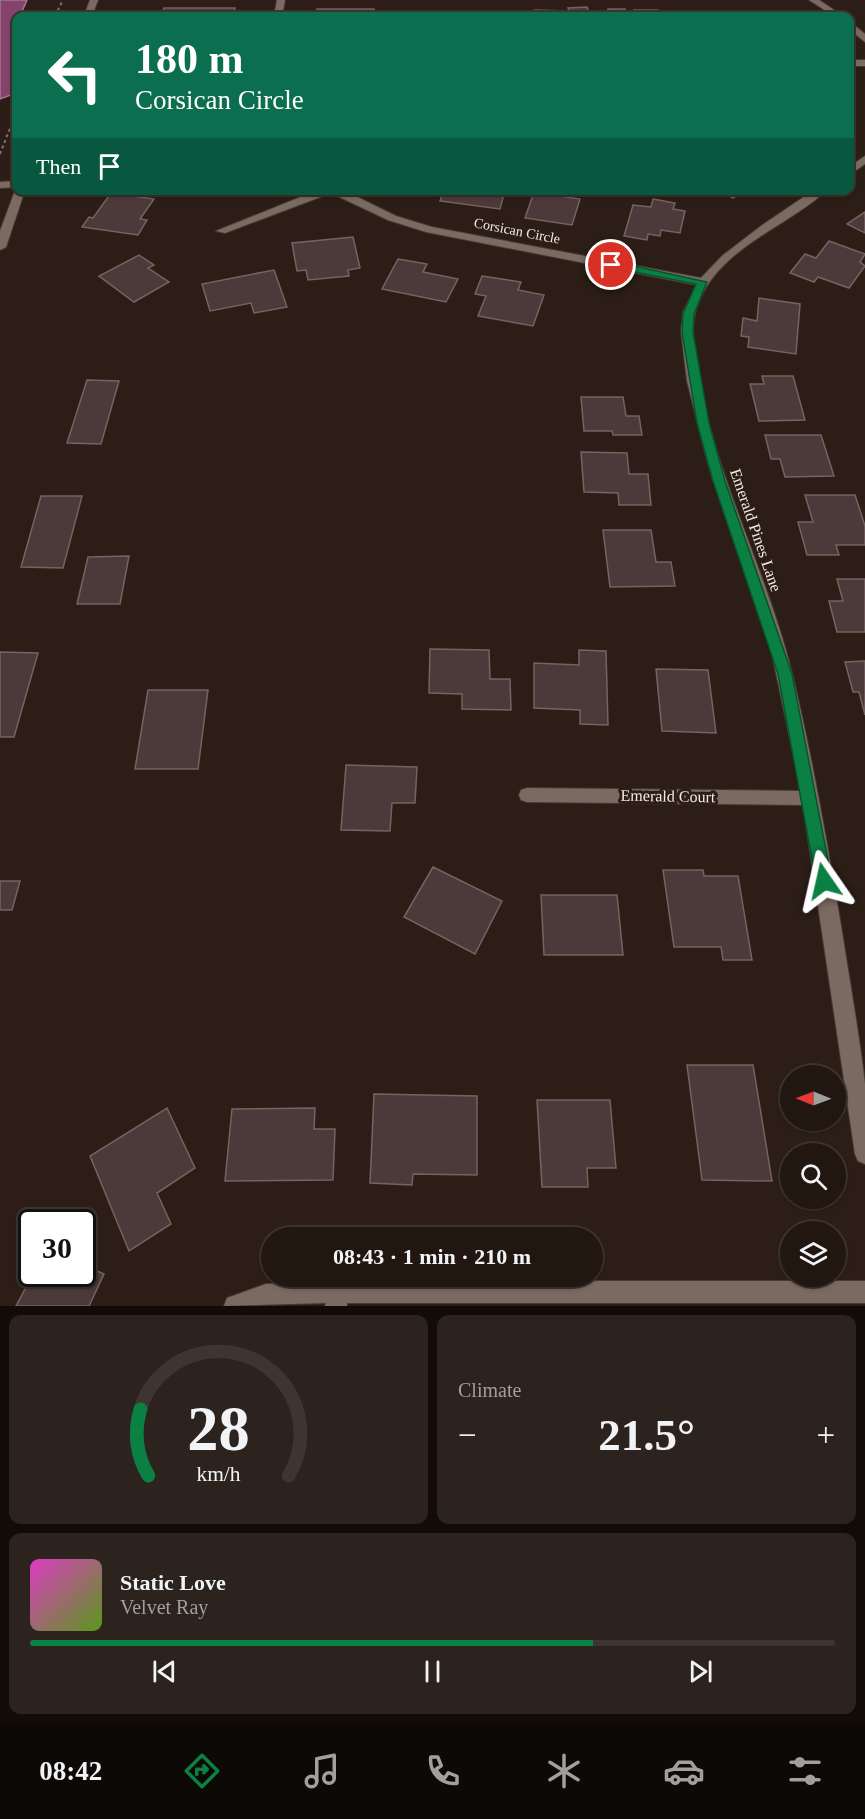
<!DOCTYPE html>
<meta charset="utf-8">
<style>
body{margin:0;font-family:"Times New Roman",serif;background:#2d231e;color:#f1f3f6;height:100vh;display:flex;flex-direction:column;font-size:22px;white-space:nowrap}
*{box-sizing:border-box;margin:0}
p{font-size:20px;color:#a29f9f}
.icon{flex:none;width:33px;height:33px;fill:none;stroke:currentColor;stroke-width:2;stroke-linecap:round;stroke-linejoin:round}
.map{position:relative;height:1306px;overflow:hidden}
.side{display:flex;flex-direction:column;gap:9px;padding:9px;background:#120c09;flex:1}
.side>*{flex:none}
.hud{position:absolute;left:12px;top:12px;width:842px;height:183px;border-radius:12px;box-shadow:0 2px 4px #0004,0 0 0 2px #3e3530;background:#0b6e4f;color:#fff;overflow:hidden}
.needle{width:39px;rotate:271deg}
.controls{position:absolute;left:780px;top:1065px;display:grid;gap:12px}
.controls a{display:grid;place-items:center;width:66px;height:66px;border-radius:50%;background:#211610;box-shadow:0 2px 4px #0004,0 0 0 2px #3e3530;font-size:30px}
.speed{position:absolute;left:18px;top:1209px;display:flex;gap:12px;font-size:30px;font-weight:700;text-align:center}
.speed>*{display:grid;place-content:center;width:78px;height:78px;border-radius:50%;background:#211610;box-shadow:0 2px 4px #0004,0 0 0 2px #3e3530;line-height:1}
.speed .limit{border:3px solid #111;border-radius:9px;background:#fff;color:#111}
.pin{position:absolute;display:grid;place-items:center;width:51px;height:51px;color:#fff;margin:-26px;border:3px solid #fff;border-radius:50%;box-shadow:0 2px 6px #0007}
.me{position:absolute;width:66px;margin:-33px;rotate:349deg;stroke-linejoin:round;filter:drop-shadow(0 0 4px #0008)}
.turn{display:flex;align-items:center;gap:21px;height:126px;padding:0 24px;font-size:27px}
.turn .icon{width:78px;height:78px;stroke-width:2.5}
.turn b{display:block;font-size:42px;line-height:51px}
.then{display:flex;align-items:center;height:57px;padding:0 24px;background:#0003;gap:12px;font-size:22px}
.big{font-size:45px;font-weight:800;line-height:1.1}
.side .tile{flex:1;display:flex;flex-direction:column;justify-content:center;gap:9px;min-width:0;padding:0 21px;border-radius:12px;background:#2d231e}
.side .dial{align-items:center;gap:0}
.dial svg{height:156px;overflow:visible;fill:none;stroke:#3e3530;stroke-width:7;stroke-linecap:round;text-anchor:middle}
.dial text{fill:#f1f3f6;stroke:none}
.song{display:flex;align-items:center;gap:18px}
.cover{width:72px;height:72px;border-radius:9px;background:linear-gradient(135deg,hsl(310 70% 55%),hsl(90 70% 35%))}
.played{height:6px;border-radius:3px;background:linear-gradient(90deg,#0b8043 70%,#3e3530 70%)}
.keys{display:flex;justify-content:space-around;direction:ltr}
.heat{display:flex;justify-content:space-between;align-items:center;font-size:33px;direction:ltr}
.side .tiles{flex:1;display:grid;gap:9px;grid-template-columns:1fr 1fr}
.tile:last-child{grid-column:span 2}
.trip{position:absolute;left:261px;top:1227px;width:342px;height:60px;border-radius:30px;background:#211610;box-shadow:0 2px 4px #0004,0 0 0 2px #3e3530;font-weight:800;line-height:60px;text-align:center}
.menu{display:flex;height:96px;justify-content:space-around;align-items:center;background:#0d0906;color:#a29f9f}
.menu .icon{width:42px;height:42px}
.menu .active{color:#0b8043}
.menu b{font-size:27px;color:#f1f3f6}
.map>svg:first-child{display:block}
</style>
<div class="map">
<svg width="865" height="1306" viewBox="0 0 865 1306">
<rect width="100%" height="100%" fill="#2c1e16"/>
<path fill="#84436c" stroke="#a67591" stroke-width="1.5" d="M0,0H27L20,16H16V93L0,99Z"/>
<path fill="#4c3a3a" stroke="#766262" stroke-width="1.5" d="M587,7L590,16H537L535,10L569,11L568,8Z
M164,8H235L233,16H161Z
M317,9H374V16H316Z
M608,9H625L626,13H635L634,10H658L660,16H609Z
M444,190H505L500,209L440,201Z
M719,190H745L733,198Z
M534,192L580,199L572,225L525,218Z
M111,193L154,199L140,219L147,220L138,235L82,227L89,217L93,218Z
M653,199L675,203L673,209L685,211L680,233L661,230L660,236L648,234L647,240L624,236L633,205L651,207Z
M865,212V233L847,224Z
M353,237L360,268L348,270L349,276L308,280L306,270L297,271L292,243Z
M829,241L865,254L860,262L865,266L849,288L818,277L814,282L790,273L805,254L816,258Z
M139,255L154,265L148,268L169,282L134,302L99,276Z
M398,259L427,264L423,272L458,279L446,302L382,289Z
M274,270L287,307L254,313L251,303L210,311L202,284Z
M482,276L521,282L518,290L544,295L533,326L478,316L486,296L475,294Z
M759,298L800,304L796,354L748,347L749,337L741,336L743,318L757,321Z
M762,376H793L805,420L759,421L750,384H764Z
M87,380L119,381L101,444L67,443Z
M581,397H623L626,416H639L642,435H613L612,431H584Z
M765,435H821L834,476L785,477L780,459H771Z
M581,452L627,453L629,474H648L651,505H619L618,493L584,492Z
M805,495H855L865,526V545H836L839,555H807L798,522H813Z
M41,496H82L63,568L21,567Z
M603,530H651L656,562H671L675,586L610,587Z
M129,556L120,604H77L88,557Z
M837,579H865V632H837L829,601H843Z
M430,649L489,650L490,679H510L511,710L462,709V694L429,693Z
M579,650L606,651L608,725L580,724V710L534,708V663L579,665Z
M0,652L38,653L14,737H0Z
M865,661V715L859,692H853L845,662Z
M656,669L708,670L716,733L662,731Z
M148,690H208L198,769H135Z
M346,765L417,767L415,803H392L390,831L341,830Z
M433,867L502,901L475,954L404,917Z
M663,870H703L704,876H738L752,960H723L721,947H674Z
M0,881H20L12,910H0Z
M541,895H617L623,955H544Z
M687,1065H753L772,1181L702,1180Z
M374,1094L477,1096V1175L413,1174L412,1185L370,1183Z
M537,1100H610L616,1168H587L588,1187H542Z
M167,1108L195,1168L157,1193L171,1224L129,1251L90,1156Z
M315,1108L314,1129H335L333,1180L225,1181L232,1109Z
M82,1264L104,1274L89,1306H16L33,1274H82Z"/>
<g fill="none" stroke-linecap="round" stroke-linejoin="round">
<g stroke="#463a35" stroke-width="2">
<path id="minor" d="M90,0H98L92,16H84Z
M277,0H285L282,16H274Z
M809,0H819L843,16H834Z
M849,21L865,34V42L849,29Z
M849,60H865V66H849Z
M865,156V164L849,175V167Z
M16,181V187L0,188V182Z
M16,188V190H25L6,247L0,250V231Z
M318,190H343L396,216L432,227L701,278L722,256L761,226L814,190H827C785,229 714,249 696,310C690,329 695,353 698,373C715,478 768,573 793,677C813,761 828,846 842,932C850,983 859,1033 865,1084C865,1110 865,1138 865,1164L858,1161L855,1154L803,805L527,802L521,800L519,795L521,790L527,788L801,791L772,654L708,464L687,381L681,331L683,312L697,285L426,232L388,220L331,193L225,233L216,231Z
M337,1281H865V1303H347V1306H325L326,1303L224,1306L227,1298L266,1284Z"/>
</g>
<path stroke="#81746e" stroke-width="2" stroke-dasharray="3 3" stroke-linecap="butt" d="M55,16L63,0
M0,154L16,113"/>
<use href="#minor" fill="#7b6a61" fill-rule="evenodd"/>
</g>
<path fill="#0b8043" stroke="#07532c" stroke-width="1.5" d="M611,261L707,282L694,314L693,332L709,423L725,481L792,674L832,881L829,886L824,888L818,886L816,881L778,674L713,481L697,423L682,332L683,314L696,284L608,267V262Z"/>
<g text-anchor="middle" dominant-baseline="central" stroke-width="6" stroke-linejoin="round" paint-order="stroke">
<g font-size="14" fill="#f5ebe6" stroke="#2c1e16">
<text transform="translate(517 231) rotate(11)">Corsican Circle</text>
</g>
<g font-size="16" fill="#f5ebe6" stroke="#2c1e16">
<text transform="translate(756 530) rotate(71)">Emerald Pines Lane</text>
<text transform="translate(668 796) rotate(1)">Emerald Court</text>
</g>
</g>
</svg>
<div class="controls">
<a><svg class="needle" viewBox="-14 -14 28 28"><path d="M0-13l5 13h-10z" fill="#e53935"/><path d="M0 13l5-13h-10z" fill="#a29f9f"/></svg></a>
<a><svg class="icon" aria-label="search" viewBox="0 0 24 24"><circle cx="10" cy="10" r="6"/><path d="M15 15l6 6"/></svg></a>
<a><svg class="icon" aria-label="layers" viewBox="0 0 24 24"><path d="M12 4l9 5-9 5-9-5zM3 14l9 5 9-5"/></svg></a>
</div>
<div class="speed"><div class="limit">30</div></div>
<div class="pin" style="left:611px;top:265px;background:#d93025"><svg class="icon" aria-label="arrive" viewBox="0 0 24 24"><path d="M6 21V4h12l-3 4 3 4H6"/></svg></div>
<svg class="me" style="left:824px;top:881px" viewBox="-20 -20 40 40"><path d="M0-17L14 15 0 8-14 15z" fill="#0b8043" stroke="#fff" stroke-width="4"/></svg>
<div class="trip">08:43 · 1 min · 210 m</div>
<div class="hud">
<div class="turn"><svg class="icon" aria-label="left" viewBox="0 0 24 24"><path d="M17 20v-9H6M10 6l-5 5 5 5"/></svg><div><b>180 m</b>Corsican Circle</div></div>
<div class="then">Then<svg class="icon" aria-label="arrive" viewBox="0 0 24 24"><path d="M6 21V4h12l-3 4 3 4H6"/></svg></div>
</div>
</div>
<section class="side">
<div class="tiles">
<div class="tile dial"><svg viewBox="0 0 100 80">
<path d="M14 69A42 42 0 1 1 86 69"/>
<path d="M14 69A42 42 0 0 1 10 35" stroke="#0b8043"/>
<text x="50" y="56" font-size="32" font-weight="700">28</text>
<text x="50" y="72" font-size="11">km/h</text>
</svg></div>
<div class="tile"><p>Climate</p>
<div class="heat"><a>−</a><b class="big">21.5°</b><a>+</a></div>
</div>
<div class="tile">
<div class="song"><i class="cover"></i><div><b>Static Love</b><p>Velvet Ray</p></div></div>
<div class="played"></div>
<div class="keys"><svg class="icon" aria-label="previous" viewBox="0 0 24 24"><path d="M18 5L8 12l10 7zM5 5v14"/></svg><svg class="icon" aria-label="pause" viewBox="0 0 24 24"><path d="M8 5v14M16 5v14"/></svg><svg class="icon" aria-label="next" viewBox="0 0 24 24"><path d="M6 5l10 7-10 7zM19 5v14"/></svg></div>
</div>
</div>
</section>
<nav class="menu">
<b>08:42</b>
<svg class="icon active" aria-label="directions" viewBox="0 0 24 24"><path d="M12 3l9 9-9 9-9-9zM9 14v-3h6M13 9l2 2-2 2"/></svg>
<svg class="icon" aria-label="music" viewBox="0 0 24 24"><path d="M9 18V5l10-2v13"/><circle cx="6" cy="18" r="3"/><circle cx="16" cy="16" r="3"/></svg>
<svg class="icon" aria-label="phone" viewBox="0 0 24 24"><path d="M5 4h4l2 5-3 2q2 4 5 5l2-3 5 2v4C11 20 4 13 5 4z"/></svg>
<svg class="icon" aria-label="climate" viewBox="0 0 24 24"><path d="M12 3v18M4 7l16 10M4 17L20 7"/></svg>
<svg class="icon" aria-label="car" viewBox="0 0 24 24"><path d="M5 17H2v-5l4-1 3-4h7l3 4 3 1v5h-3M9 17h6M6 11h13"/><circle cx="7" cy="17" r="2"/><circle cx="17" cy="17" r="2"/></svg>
<svg class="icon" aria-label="filters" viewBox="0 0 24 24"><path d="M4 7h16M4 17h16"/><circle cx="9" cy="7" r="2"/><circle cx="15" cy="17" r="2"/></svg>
</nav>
